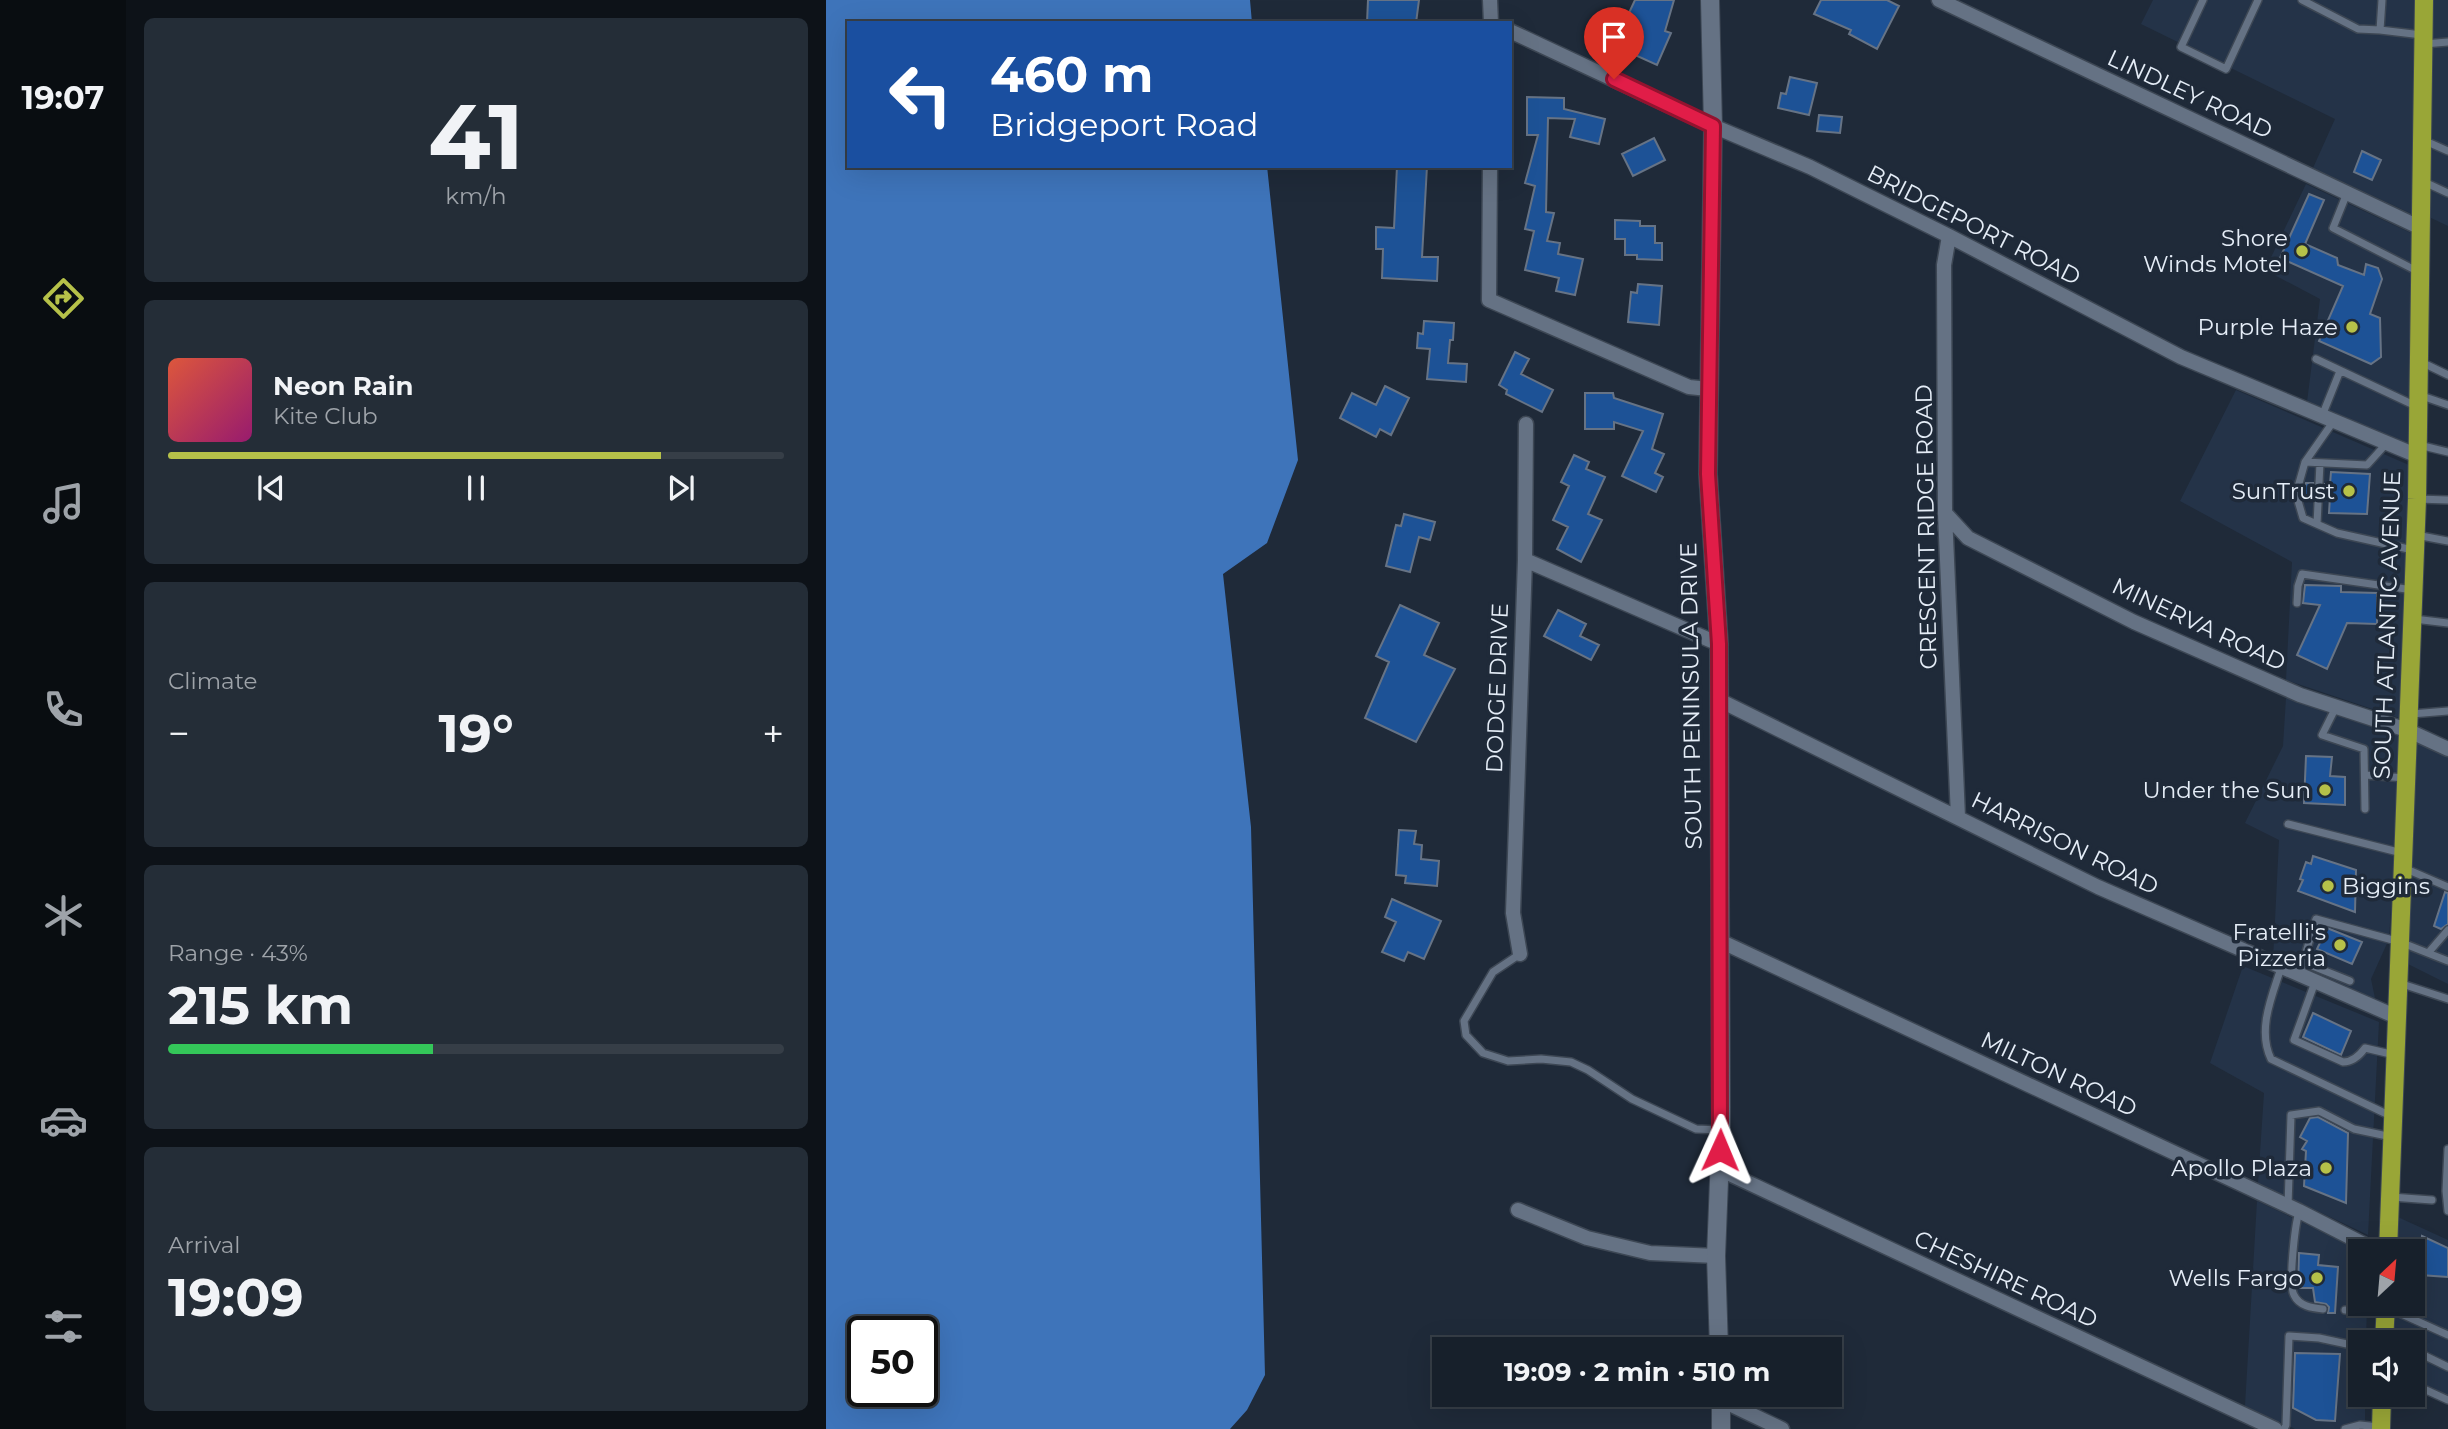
<!DOCTYPE html>
<meta charset="utf-8">
<style>
body{margin:0;font-family:Montserrat,sans-serif;background:#242d37;color:#f1f3f6;height:100vh;display:flex;flex-direction:column;font-size:26px;white-space:nowrap}
*{box-sizing:border-box;margin:0}
p{font-size:23px;color:#9ea3a9}
.icon{flex:none;width:38px;height:38px;fill:none;stroke:currentColor;stroke-width:2;stroke-linecap:round;stroke-linejoin:round}
.map{position:relative;flex:1;overflow:hidden}
.details{display:flex;flex-direction:column;gap:18px;padding:18px;background:#0d1218;width:700px}
.details>*{flex:none}
.top-card{position:absolute;left:21px;top:21px;width:665px;height:147px;border-radius:0px;box-shadow:0 7px 28px #0002,0 0 0 2px #363e47;background:#1a4fa0;color:#fff;overflow:hidden}
.needle{width:46px;rotate:26deg}
.buttons{position:absolute;left:1522px;top:1239px;display:grid;gap:14px}
.buttons a{display:grid;place-items:center;width:77px;height:77px;border-radius:0px;background:#17202b;box-shadow:0 7px 28px #0002,0 0 0 2px #363e47;font-size:35px}
.speed{position:absolute;left:21px;top:1316px;display:flex;gap:14px;font-size:35px;font-weight:700;text-align:center}
.speed>*{display:grid;place-content:center;width:91px;height:91px;border-radius:50%;background:#17202b;box-shadow:0 7px 28px #0002,0 0 0 2px #363e47;line-height:1}
.speed .limit{border:4px solid #111;border-radius:10px;background:#fff;color:#111}
.pin{position:absolute;display:grid;place-items:center;width:60px;height:60px;color:#fff;margin:-72px -30px;border-radius:50% 50% 50% 0;rotate:-45deg;box-shadow:0 0 7px #0007}
.pin .icon{rotate:45deg}
.me{position:absolute;width:77px;margin:-38px;rotate:1deg;stroke-linejoin:round;filter:drop-shadow(0 0 5px #0008)}
.turn{display:flex;align-items:center;gap:24px;height:147px;padding:0 28px;font-size:32px}
.turn .icon{width:91px;height:91px;stroke-width:2.5}
.turn b{display:block;font-size:49px;line-height:60px}
.big{font-size:52px;font-weight:700;line-height:1.1}
.details .widget{flex:1;display:flex;flex-direction:column;justify-content:center;gap:10px;min-width:0;padding:0 24px;border-radius:10px;background:#242d37}
.details .dial{align-items:center;gap:0}
.dial b{font-size:91px;line-height:1}
.song{display:flex;align-items:center;gap:21px}
.cover{width:84px;height:84px;border-radius:10px;background:linear-gradient(135deg,hsl(10 70% 55%),hsl(320 70% 35%))}
.played{height:7px;border-radius:4px;background:linear-gradient(90deg,#b6c149 80%,#363e47 80%)}
.keys{display:flex;justify-content:space-around;direction:ltr}
.heat{display:flex;justify-content:space-between;align-items:center;font-size:38px;direction:ltr}
.charge{height:10px;border-radius:5px;background:linear-gradient(90deg,#34c759 43%,#363e47 0)}
.trip{position:absolute;left:606px;top:1337px;width:410px;height:70px;border-radius:0px;background:#17202b;box-shadow:0 7px 28px #0002,0 0 0 2px #363e47;font-weight:700;line-height:70px;text-align:center}
main{display:flex;flex:1;min-height:0}
.tabs{display:flex;flex-direction:column;width:126px;justify-content:space-around;align-items:center;background:#090d11;color:#9ea3a9}
.tabs .icon{width:49px;height:49px}
.tabs .on{color:#b6c149}
.tabs b{font-size:32px;color:#f1f3f6}
.map>svg:first-child{display:block}
</style>
<main>
<nav class="tabs">
<b>19:07</b>
<svg class="icon on" aria-label="directions" viewBox="0 0 24 24"><path d="M12 3l9 9-9 9-9-9zM9 14v-3h6M13 9l2 2-2 2"/></svg>
<svg class="icon" aria-label="music" viewBox="0 0 24 24"><path d="M9 18V5l10-2v13"/><circle cx="6" cy="18" r="3"/><circle cx="16" cy="16" r="3"/></svg>
<svg class="icon" aria-label="phone" viewBox="0 0 24 24"><path d="M5 4h4l2 5-3 2q2 4 5 5l2-3 5 2v4C11 20 4 13 5 4z"/></svg>
<svg class="icon" aria-label="climate" viewBox="0 0 24 24"><path d="M12 3v18M4 7l16 10M4 17L20 7"/></svg>
<svg class="icon" aria-label="car" viewBox="0 0 24 24"><path d="M5 17H2v-5l4-1 3-4h7l3 4 3 1v5h-3M9 17h6M6 11h13"/><circle cx="7" cy="17" r="2"/><circle cx="17" cy="17" r="2"/></svg>
<svg class="icon" aria-label="filters" viewBox="0 0 24 24"><path d="M4 7h16M4 17h16"/><circle cx="9" cy="7" r="2"/><circle cx="15" cy="17" r="2"/></svg>
</nav>
<section class="details">
<div class="widget dial"><b>41</b><p>km/h</p></div>
<div class="widget">
<div class="song"><i class="cover"></i><div><b>Neon Rain</b><p>Kite Club</p></div></div>
<div class="played"></div>
<div class="keys"><svg class="icon" aria-label="previous" viewBox="0 0 24 24"><path d="M18 5L8 12l10 7zM5 5v14"/></svg><svg class="icon" aria-label="pause" viewBox="0 0 24 24"><path d="M8 5v14M16 5v14"/></svg><svg class="icon" aria-label="next" viewBox="0 0 24 24"><path d="M6 5l10 7-10 7zM19 5v14"/></svg></div>
</div>
<div class="widget"><p>Climate</p>
<div class="heat"><a>−</a><b class="big">19°</b><a>+</a></div>
</div>
<div class="widget"><p>Range · 43%</p><b class="big">215 km</b><div class="charge"></div></div>
<div class="widget"><p>Arrival</p><b class="big">19:09</b></div>
</section>
<div class="map">
<svg width="1622" height="1429" viewBox="0 0 1622 1429">
<rect width="100%" height="100%" fill="#1f2a39"/>
<path fill="#243348" d="M1327,0H1590L1588,215L1487,168L1509,119L1315,24Z
M1606,0H1622V226L1603,217Z
M1480,184L1587,234L1583,446L1481,402L1494,299L1439,270Z
M1410,390L1583,465L1576,719L1460,680L1466,562L1354,501Z
M1460,698L1576,737L1563,939L1545,979L1550,1003L1447,960L1453,840L1419,823L1457,746Z
M1591,743L1622,757V984L1570,958L1579,940Z
M1417,966L1553,1022L1542,1235L1432,1183L1438,1093L1384,1063Z
M1431,1201L1537,1251H1535V1304H1541L1540,1342H1535V1395H1539V1429H1469L1419,1406Z
M1563,1213L1622,1240V1396L1587,1380V1342H1555L1556,1304H1587V1251H1556Z"/>
<path fill="#3e74ba" fill-rule="evenodd" d="M0,0H424L426,23H23V166H441L472,460L441,543L397,574L425,827L439,1375L421,1410L404,1429H0ZM37,1332H96V1391H37Z"/>
<path fill="#1d5296" stroke="#667385" stroke-width="2" d="M542,0H593L590,23H541Z
M809,0H848L839,31L845,33L831,65L809,55L816,40L795,30Z
M995,0H1061L1073,6L1051,49L1023,34L1025,30L988,14Z
M964,77L991,83L983,115L952,108L955,93L960,94Z
M701,97L738,98V109L779,119L773,144L744,137L749,119L722,118L720,212L728,213L721,241L734,243L732,254L757,259L749,295L730,291L733,278L699,270L708,231L699,229L709,186L699,183L712,135H701Z
M993,115L1016,117L1014,133L991,131Z
M828,138L839,160L807,176L796,154Z
M1536,151L1555,160L1546,180L1528,172Z
M571,166H601L596,257H612L611,281L556,278L557,249H550V227L568,228Z
M1483,194L1498,200L1479,244L1511,258L1512,265L1538,275L1540,264L1552,268L1556,279L1544,314L1554,318L1555,357L1545,364L1493,341L1517,286L1454,258Z
M789,220L814,221V226H829V243H836V260L811,259V255H799V239H789Z
M812,284L836,286L833,325L802,322L805,292L811,293Z
M598,321L628,323L627,340H624L622,363L641,364L640,382L601,379L604,349L591,348L592,333L597,334Z
M689,352L703,359L695,374L727,390L716,412L680,394L681,390L673,385Z
M559,386L583,398L565,435L554,429L550,437L514,418L526,393L550,405Z
M759,393H787L788,398L837,414L826,449L838,454L829,473L837,477L830,492L796,476L817,431L788,422V429H759Z
M748,455L763,462L760,469L779,477L762,514L776,520L755,562L731,549L742,527L727,520L743,486L735,482Z
M1505,472L1544,474L1541,514L1503,513L1504,497H1498L1499,484H1504Z
M1480,483H1487L1486,496H1477Z
M578,514L609,522L604,540L593,537L584,572L560,566L570,525L575,526Z
M1479,585L1515,586V592L1551,593V624L1521,623L1501,669L1471,655L1494,605L1477,603Z
M574,605L613,623L598,655L629,669L590,742L539,718L563,662L550,656Z
M732,610L760,624L754,636L773,645L765,660L718,636Z
M1480,756L1506,757L1504,776L1519,777V805L1478,803Z
M573,830L590,831L588,844L596,845L595,859L613,861L611,886L579,883L580,876L570,875Z
M1487,856L1530,870L1529,912L1472,891L1477,880L1474,879L1480,862L1485,864Z
M1619,892L1622,893V924L1615,929L1608,926Z
M566,899L615,921L598,959L582,952L578,961L556,952L570,922L559,917Z
M1501,928L1536,942L1526,964L1491,949Z
M1487,1013L1525,1031L1515,1055L1477,1037Z
M1492,1117L1522,1133L1520,1203L1478,1186L1480,1151L1476,1149L1481,1141L1474,1137L1484,1118Z
M1596,1236L1622,1248V1277L1594,1275Z
M1473,1253L1493,1255L1492,1265L1512,1267L1509,1313H1502L1503,1307L1500,1304L1489,1302L1487,1288H1472Z
M1469,1353L1514,1354L1509,1421L1490,1420L1467,1408Z"/>
<g fill="none" stroke-linecap="round" stroke-linejoin="round">
<g stroke="#3d4754" stroke-width="10">
<path id="service" d="M1377,0L1355,47L1400,69L1432,0
M1476,0L1532,29L1554,30
M1556,0L1554,30L1596,35
M1598,44L1622,42
M1597,140L1622,151
M1596,181L1622,193
M1521,193L1507,228L1591,271
M1490,359L1592,407
M1593,361L1622,375
M1593,395L1622,405
M1496,416L1514,371
M1560,444L1541,465L1479,462L1470,494L1477,518L1511,533L1587,550
M1593,445L1622,452
M1479,462L1507,422
M1591,499L1622,500
M1491,524L1494,463
M1590,535L1622,541
M1471,603L1472,586L1476,574L1587,590
M1588,619L1622,623
M1510,707L1496,735L1538,749L1539,809
M1585,714L1622,711
M1539,775L1580,778
M1462,824L1576,853
M1578,868L1622,887
M1603,952L1622,930
M694,954L667,972L638,1021L640,1035L657,1053L682,1061L715,1059L745,1062L762,1070L806,1099L870,1129L894,1130
M1479,963L1524,981
M1455,968C1446,996 1431,1030 1445,1059L1567,1117
M1473,975L1490,919L1574,942L1622,961
M1489,982L1468,1040L1517,1062C1527,1062 1534,1055 1539,1048L1569,1055
M1573,983L1622,999
M1622,1149L1620,1191L1622,1211
M1565,1197L1606,1200
M1462,1206L1465,1115L1493,1111L1528,1129L1566,1137
M1473,1212C1469,1225 1462,1285 1468,1295C1473,1306 1486,1308 1497,1309
M1587,1278L1593,1281
M1560,1307L1622,1335
M1519,1310L1559,1314
M1587,1350L1622,1367
M1587,1390H1600L1622,1400
M1458,1429L1460,1425L1463,1336L1493,1338L1535,1347
M1519,1429L1534,1425L1553,1427"/>
</g>
<g stroke="#3d4754" stroke-width="17">
<path id="minor" d="M664,0L665,23
M1113,0L1595,228
M684,31L887,126L984,167L1123,236L1355,357L1592,456
M664,166L663,300L863,387L882,389
M1123,236L1118,265L1119,513L1132,817
M1119,513L1142,538L1308,622L1474,695L1581,730L1622,749
M699,560L893,644
M893,700L1272,887L1571,1017
M894,941L1473,1211L1551,1251
M694,954L687,913L699,560L700,424
M893,1169L1449,1429
M692,1210L761,1238L824,1253L890,1256
M895,1400L956,1429"/>
</g>
<g stroke="#3d4754" stroke-width="20">
<path id="secondary" d="M884,0L887,126L882,474L893,644L895,1130L890,1256L893,1349
M895,1395V1429"/>
</g>
<g stroke="#3d4754" stroke-width="20">
<path id="primary" d="M1562,1251L1591,499L1598,0
M1558,1342L1560,1304
M1555,1429L1556,1395"/>
</g>
<use href="#service" stroke="#657284" stroke-width="7"/>
<use href="#minor" stroke="#657284" stroke-width="14"/>
<use href="#secondary" stroke="#657284" stroke-width="18"/>
<use href="#primary" stroke="#99a637" stroke-width="18"/>
</g>
<g fill="none" stroke-linecap="round" stroke-linejoin="round">
<g stroke="#92132f" stroke-width="18">
<path id="route" d="M788,79L887,126L882,474L893,644L894,1150"/>
</g>
<use href="#route" stroke="#e11d48" stroke-width="12"/>
</g>
<g fill="#b6c149" stroke="#1f2a39" stroke-width="2.5">
<circle cx="1476" cy="251" r="7"/>
<circle cx="1526" cy="327" r="7"/>
<circle cx="1523" cy="491" r="7"/>
<circle cx="1499" cy="790" r="7"/>
<circle cx="1502" cy="886" r="7"/>
<circle cx="1514" cy="945" r="7"/>
<circle cx="1500" cy="1168" r="7"/>
<circle cx="1491" cy="1278" r="7"/>
</g>
<g text-anchor="middle" dominant-baseline="central" stroke-width="7" stroke-linejoin="round" paint-order="stroke">
<g font-size="23" fill="#e5edf7" stroke="#1f2a39">
<text transform="translate(1364 94) rotate(25)">LINDLEY ROAD</text>
<text transform="translate(1148 225) rotate(27)">BRIDGEPORT ROAD</text>
<text transform="translate(1100 527) rotate(-91)">CRESCENT RIDGE ROAD</text>
<text transform="translate(1373 624) rotate(25)">MINERVA ROAD</text>
<text transform="translate(1561 625) rotate(-88)">SOUTH ATLANTIC AVENUE</text>
<text transform="translate(671 688) rotate(-88)">DODGE DRIVE</text>
<text transform="translate(865 696) rotate(-91)">SOUTH PENINSULA DRIVE</text>
<text transform="translate(1239 843) rotate(26)">HARRISON ROAD</text>
<text transform="translate(1233 1074) rotate(25)">MILTON ROAD</text>
<text transform="translate(1180 1279) rotate(25)">CHESHIRE ROAD</text>
</g>
<g font-size="23" fill="#e5edf7" stroke="#1f2a39" text-anchor="end">
<text x="1462" y="238">Shore<tspan x="1462" dy="26">Winds Motel</tspan></text>
<text x="1512" y="327">Purple Haze</text>
<text x="1509" y="491">SunTrust</text>
<text x="1485" y="790">Under the Sun</text>
<text x="1516" y="886" text-anchor="start">Biggins</text>
<text x="1500" y="932">Fratelli's<tspan x="1500" dy="26">Pizzeria</tspan></text>
<text x="1486" y="1168">Apollo Plaza</text>
<text x="1477" y="1278">Wells Fargo</text>
</g>
</g>
</svg>
<div class="buttons">
<a><svg class="needle" viewBox="-14 -14 28 28"><path d="M0-13l5 13h-10z" fill="#e53935"/><path d="M0 13l5-13h-10z" fill="#9ea3a9"/></svg></a>
<a><svg class="icon" aria-label="sound" viewBox="0 0 24 24"><path d="M4 9h4l5-4v14l-5-4H4zM17 9q2 3 0 6"/></svg></a>
</div>
<div class="speed"><div class="limit">50</div></div>
<div class="pin" style="left:788px;top:79px;background:#d93025"><svg class="icon" aria-label="arrive" viewBox="0 0 24 24"><path d="M6 21V4h12l-3 4 3 4H6"/></svg></div>
<svg class="me" style="left:894px;top:1150px" viewBox="-20 -20 40 40"><path d="M0-17L14 15 0 8-14 15z" fill="#e11d48" stroke="#fff" stroke-width="4"/></svg>
<div class="trip">19:09 · 2 min · 510 m</div>
<div class="top-card">
<div class="turn"><svg class="icon" aria-label="left" viewBox="0 0 24 24"><path d="M17 20v-9H6M10 6l-5 5 5 5"/></svg><div><b>460 m</b>Bridgeport Road</div></div>
</div>
</div>
</main>
